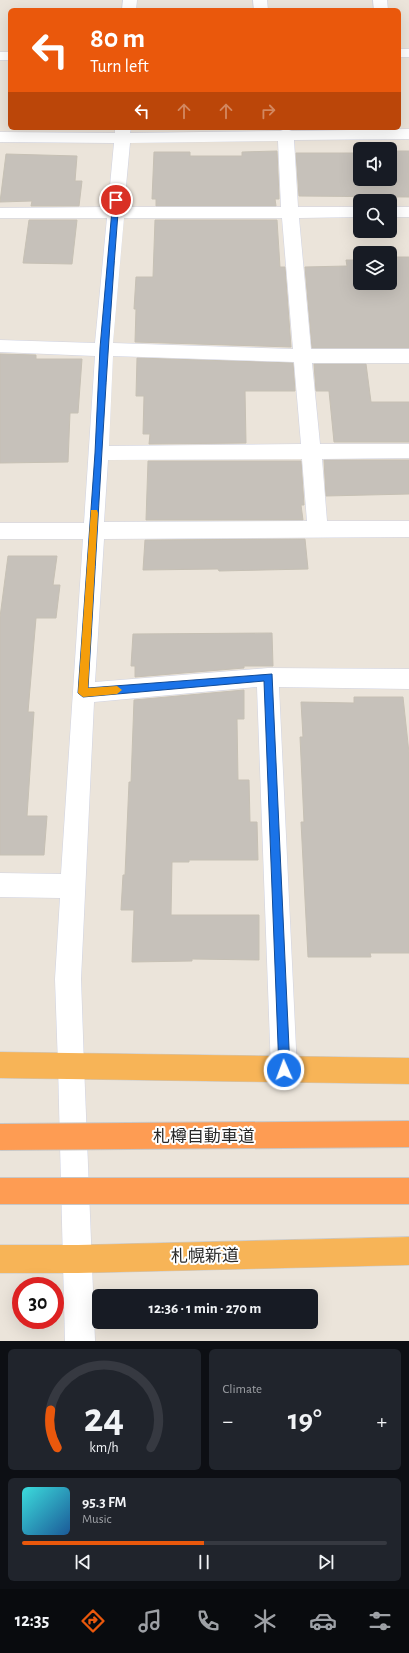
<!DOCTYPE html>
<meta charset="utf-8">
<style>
body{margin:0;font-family:"Alegreya Sans","Noto Sans JP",sans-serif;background:#20242c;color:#f1f3f6;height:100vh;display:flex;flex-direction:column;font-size:15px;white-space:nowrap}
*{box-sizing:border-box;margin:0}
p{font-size:13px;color:#9ea1a6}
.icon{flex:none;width:22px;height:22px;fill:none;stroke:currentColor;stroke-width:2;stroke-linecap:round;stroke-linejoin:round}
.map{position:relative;height:1341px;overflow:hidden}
.side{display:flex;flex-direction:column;gap:8px;padding:8px;background:#0d0f14;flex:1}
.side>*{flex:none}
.banner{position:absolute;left:8px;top:8px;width:393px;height:122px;border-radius:6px;box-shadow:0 4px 16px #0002;background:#ea580c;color:#fff;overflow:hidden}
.buttons{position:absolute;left:353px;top:142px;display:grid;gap:8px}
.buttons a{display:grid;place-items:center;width:44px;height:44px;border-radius:6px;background:#171b24;box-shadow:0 4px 16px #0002;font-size:20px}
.speed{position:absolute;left:12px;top:1277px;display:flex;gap:8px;font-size:20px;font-weight:700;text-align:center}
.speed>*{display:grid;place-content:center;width:52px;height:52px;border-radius:50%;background:#171b24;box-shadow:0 4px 16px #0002;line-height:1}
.speed .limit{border:6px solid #d22;background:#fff;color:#111}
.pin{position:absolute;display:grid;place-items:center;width:34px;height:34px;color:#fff;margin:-17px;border:2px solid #fff;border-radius:50%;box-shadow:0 1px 4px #0007}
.me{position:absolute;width:44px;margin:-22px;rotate:358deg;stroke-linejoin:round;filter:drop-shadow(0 0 3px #0008)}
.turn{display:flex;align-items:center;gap:14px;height:84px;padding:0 16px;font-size:18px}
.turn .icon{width:52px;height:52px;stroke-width:2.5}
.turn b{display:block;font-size:28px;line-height:34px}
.lanes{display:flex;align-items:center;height:38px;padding:0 16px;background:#0003;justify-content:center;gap:20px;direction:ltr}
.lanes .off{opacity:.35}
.big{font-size:30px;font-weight:700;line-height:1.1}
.side .widget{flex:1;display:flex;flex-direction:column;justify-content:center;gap:6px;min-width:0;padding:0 14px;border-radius:6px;background:#20242c}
.side .dial{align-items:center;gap:0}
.dial svg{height:104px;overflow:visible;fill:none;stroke:#363941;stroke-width:7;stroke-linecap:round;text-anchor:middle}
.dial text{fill:#f1f3f6;stroke:none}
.song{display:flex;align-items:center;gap:12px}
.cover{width:48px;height:48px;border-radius:6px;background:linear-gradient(135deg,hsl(180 70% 55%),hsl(210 70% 35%))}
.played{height:4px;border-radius:2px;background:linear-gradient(90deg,#ea580c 50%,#363941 50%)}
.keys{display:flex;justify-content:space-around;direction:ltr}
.heat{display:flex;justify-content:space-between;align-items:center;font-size:22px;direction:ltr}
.side .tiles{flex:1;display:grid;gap:8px;grid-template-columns:1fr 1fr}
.widget:last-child{grid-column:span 2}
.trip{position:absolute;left:92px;top:1289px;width:226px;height:40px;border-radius:6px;background:#171b24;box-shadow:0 4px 16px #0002;font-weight:700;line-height:40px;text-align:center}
.tabs{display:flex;height:64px;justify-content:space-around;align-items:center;background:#090b0e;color:#9ea1a6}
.tabs .icon{width:28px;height:28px}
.tabs .active{color:#ea580c}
.tabs b{font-size:18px;color:#f1f3f6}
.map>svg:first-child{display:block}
</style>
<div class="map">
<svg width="409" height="1341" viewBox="0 0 409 1341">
<rect width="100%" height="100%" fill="#ebe4da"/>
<path fill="#c6c1ba" stroke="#c6c0b4" d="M277,151L279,196V199H275L276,206H156V199H152L154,152H190V156H242V152Z
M358,151H360V179H390V151H409V197L299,196L296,153H358Z
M6,154L77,156L75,181H82L79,206H31L32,201L0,202Z
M29,220H77L72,264L23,263Z
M155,220H277L280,267H285L291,347L135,342L136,309H134L136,277H153Z
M390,257H409V348H312L305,267L347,266L346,260H360V283H390Z
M0,354L36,355V359H82L78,413H70L68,462L0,463Z
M137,358L293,363L295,391H245L246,443L149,444L150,434H143L144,396H136Z
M314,364H366L371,402H409V442H334L329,391H316Z
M324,460H409V494L326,496Z
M148,461H301L304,505H301L303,520H146Z
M305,539L308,569L219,571L218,569L143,570L145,540Z
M8,556H57L53,585H60L56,618H36L28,712H34L27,816H47L44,855H0V617Z
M272,633L273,666H244V668L135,677V666H131L133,634Z
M244,690V719H237L238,780H249L250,822H257L258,860H189V862H172L171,915H259V960L192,959V961L132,962L134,910H121L123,875H125L129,782H131L134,700Z
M354,697H403L409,753V953H370L371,957H308L301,822H304L300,737H303L301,702L354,703Z"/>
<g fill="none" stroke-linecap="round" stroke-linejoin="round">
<g stroke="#d0d3e2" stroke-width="1">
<path id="minor" d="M123,0H137L136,10H122Z
M253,0H267L268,10H254Z
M373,0H387L388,10H374Z
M399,49H409V57H399Z
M0,52H10V60H0Z
M115,128H131L130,133L280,131L286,129L292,131L409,129V139L294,140L298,207H360V217L299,218L311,349H409V363H312L320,444H409V458L322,459L327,521H409V537L104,539L95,682L268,668L409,669V689L279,687L297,1070L293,1079L284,1083L275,1079L271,1070L257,687L94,702L81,979L84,1065L80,1074L71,1078L62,1074L58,1065L55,979L60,898L0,897V873L61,874L83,539H0V523H84L95,356L0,352V340L95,343L107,218H0V208L108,207L114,143L0,142V132L115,133ZM278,141L281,207H124L130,143ZM124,218H282L293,349L113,343ZM113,356L294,362L301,444L109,446ZM302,459L307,521L104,522L108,460Z
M390,207H409V217H390Z"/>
</g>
<g stroke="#d0d3e2" stroke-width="1">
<path id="tertiary" d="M71,1052L80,1056L84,1065L95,1341H65L58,1065L62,1056Z"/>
</g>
<g stroke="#c7c7c7" stroke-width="1">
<path id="trunk" d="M0,1052L409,1058V1084L0,1078Z
M409,1237V1265L78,1273H0V1245H78Z"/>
</g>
<use href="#minor" fill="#fff" fill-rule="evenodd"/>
<use href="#tertiary" fill="#fff" fill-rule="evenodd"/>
<use href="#trunk" fill="#f7b457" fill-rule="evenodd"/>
<g stroke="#c7c7c7" stroke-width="28" stroke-linecap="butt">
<path id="motorway-bridge" d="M0,1137L409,1134
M0,1191H409"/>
</g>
<use href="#motorway-bridge" stroke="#fe9c53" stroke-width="26"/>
</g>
<path fill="#1a73e8" stroke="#114b97" d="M113,198L119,200C106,362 98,526 88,688L272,674L290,1070L288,1074L284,1076L280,1074L279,1070L264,681L83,697L78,693L95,453L100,348Z"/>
<path fill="#f59e0b" d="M91,510H97L98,513L88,688L117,686L122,690L117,694L83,697L78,693Z"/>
<g text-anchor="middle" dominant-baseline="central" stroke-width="4" stroke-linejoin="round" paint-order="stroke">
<g font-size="17" fill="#292929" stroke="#fff">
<text x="204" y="1136">札樽自動車道</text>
<text transform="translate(205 1256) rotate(-1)">札幌新道</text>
</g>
</g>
</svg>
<div class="buttons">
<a><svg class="icon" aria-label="sound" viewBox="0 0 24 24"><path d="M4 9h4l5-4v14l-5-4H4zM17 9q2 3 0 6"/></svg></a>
<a><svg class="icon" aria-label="search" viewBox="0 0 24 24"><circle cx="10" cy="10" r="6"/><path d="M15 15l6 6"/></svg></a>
<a><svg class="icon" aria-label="layers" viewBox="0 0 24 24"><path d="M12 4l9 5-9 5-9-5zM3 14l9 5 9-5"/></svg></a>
</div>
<div class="speed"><div class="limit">30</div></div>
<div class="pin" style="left:116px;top:200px;background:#d93025"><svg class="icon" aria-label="arrive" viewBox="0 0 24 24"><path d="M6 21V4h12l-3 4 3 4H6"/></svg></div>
<svg class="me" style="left:284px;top:1070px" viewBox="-20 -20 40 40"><circle r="17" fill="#1a73e8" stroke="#fff" stroke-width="3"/><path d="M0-11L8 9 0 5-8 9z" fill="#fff"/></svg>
<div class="trip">12:36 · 1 min · 270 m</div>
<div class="banner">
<div class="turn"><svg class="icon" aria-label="left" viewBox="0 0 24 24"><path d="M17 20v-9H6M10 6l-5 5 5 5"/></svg><div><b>80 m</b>Turn left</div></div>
<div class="lanes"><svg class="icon" aria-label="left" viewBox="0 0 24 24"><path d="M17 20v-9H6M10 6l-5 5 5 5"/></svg><svg class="icon off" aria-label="ahead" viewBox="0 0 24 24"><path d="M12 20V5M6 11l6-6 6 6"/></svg><svg class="icon off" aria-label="ahead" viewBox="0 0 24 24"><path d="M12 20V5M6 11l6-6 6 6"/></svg><svg class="icon off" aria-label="right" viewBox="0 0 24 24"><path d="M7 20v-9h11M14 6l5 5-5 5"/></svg></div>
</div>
</div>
<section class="side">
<div class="tiles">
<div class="widget dial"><svg viewBox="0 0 100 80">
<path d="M14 69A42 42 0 1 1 86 69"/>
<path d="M14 69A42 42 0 0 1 9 40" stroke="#ea580c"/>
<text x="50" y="56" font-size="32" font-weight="700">24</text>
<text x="50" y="72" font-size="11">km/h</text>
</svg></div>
<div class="widget"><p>Climate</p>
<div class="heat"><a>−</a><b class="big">19°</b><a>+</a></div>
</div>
<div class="widget">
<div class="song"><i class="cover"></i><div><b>95.3 FM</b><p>Music</p></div></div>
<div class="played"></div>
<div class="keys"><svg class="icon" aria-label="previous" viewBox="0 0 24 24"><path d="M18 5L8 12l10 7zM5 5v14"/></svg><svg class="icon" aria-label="pause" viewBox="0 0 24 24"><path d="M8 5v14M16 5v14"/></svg><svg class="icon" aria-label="next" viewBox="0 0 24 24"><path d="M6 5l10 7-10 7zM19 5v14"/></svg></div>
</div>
</div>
</section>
<nav class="tabs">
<b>12:35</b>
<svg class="icon active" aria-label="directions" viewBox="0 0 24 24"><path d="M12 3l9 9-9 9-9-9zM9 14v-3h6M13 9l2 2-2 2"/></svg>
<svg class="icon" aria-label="music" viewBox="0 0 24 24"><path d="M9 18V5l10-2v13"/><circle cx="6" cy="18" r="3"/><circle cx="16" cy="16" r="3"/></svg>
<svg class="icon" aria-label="phone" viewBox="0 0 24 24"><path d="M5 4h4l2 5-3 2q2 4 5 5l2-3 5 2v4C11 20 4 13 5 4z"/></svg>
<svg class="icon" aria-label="climate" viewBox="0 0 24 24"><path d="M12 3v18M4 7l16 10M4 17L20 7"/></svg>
<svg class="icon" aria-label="car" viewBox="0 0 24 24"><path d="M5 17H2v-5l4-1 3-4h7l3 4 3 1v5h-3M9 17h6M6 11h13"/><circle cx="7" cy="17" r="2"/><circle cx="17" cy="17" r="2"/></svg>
<svg class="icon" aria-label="filters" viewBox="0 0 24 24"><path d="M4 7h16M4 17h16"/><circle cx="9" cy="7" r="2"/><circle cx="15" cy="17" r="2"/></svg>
</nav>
